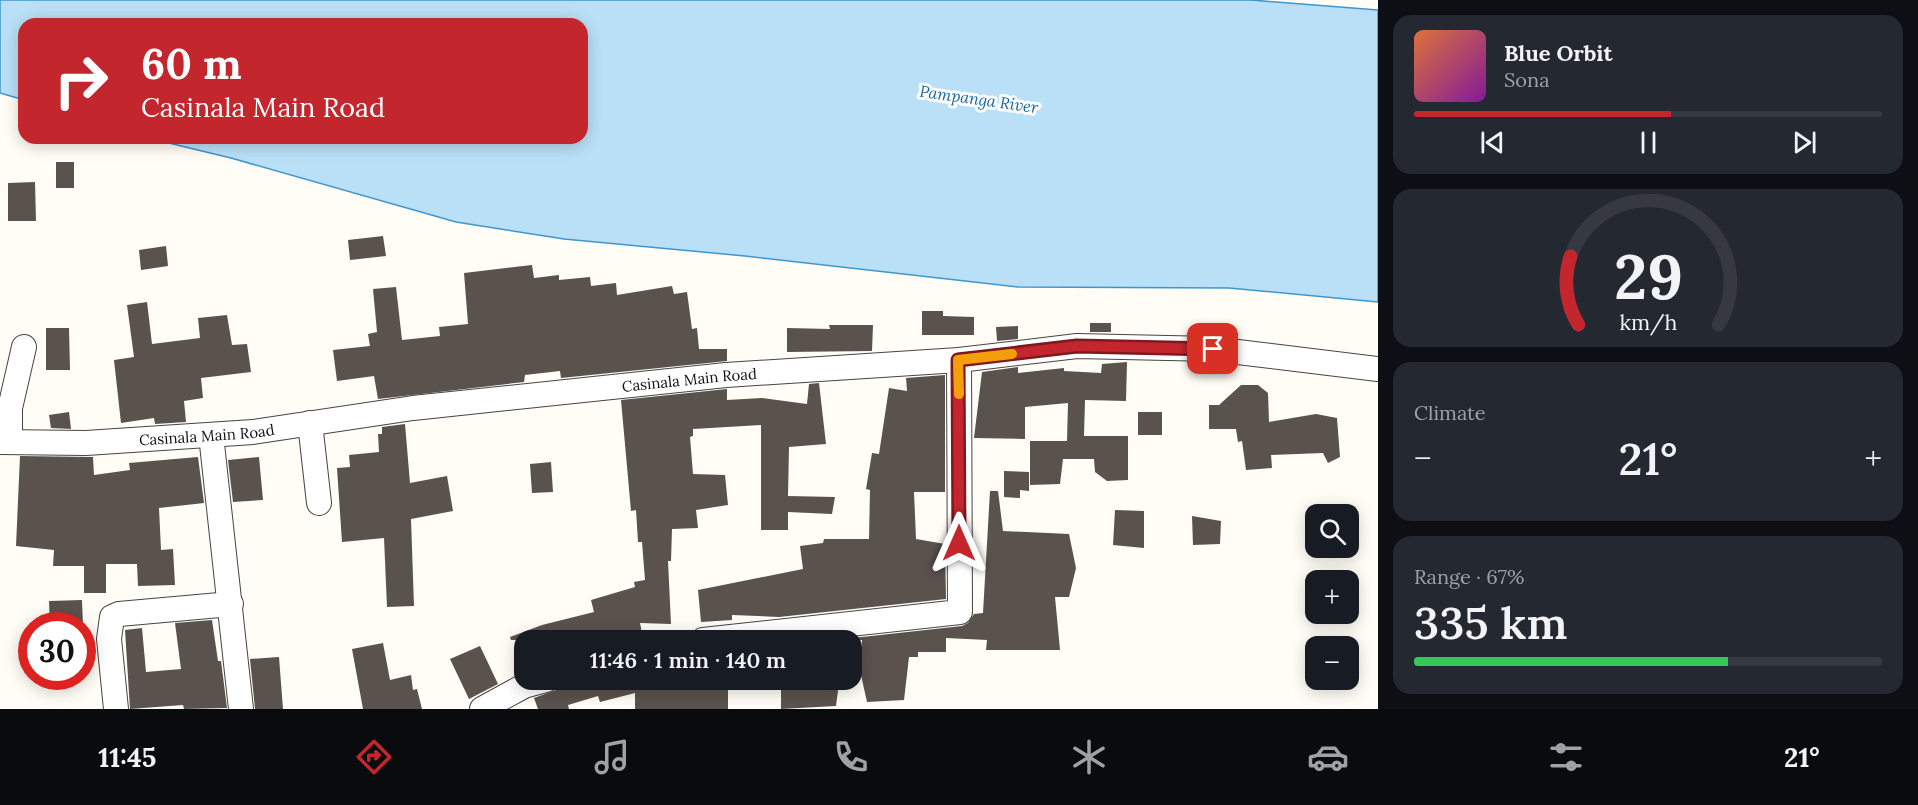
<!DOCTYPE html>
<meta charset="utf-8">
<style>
body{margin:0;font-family:Lora,serif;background:#242831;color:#f1f3f6;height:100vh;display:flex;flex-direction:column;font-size:22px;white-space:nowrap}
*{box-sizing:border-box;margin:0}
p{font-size:20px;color:#9ea1a6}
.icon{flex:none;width:33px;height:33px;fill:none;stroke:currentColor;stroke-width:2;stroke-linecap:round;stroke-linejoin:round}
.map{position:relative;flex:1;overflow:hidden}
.side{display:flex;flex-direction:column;gap:15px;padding:15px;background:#0d0f14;width:540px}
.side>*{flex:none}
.hud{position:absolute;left:18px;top:18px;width:570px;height:126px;border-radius:18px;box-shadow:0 3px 15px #0003;background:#c4262e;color:#fff;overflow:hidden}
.tools{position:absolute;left:1305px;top:504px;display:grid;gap:12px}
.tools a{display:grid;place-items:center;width:54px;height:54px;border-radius:12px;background:#171b24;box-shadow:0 3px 15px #0003;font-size:30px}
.speed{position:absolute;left:18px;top:612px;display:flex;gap:12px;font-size:30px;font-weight:700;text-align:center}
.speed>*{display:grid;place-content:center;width:78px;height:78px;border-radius:50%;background:#171b24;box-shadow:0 3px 15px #0003;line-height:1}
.speed .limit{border:9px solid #d22;background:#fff;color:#111}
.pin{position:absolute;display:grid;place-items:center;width:51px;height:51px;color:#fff;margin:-26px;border-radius:12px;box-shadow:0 3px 9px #0006}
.me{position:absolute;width:66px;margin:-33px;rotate:0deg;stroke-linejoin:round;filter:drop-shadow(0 0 4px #0008)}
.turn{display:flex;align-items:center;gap:21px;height:126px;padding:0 24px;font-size:27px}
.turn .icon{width:78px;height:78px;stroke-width:2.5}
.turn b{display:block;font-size:42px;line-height:51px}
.big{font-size:45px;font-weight:600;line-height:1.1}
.side .card{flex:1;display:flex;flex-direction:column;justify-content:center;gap:9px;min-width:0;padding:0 21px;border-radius:18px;background:#242831}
.side .dial{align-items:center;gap:0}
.dial svg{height:156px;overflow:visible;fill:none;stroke:#363941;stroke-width:7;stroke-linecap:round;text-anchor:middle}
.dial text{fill:#f1f3f6;stroke:none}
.song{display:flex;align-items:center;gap:18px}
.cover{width:72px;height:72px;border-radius:9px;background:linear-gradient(135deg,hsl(20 70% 55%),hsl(290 70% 35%))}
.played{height:6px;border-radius:3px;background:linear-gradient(90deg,#c4262e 55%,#363941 55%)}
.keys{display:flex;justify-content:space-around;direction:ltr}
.heat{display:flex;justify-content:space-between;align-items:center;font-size:33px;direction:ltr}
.charge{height:9px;border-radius:4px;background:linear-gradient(90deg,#34c759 67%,#363941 0)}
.trip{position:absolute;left:514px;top:630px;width:348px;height:60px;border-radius:18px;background:#171b24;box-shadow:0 3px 15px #0003;font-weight:600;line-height:60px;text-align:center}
.tabs{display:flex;height:96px;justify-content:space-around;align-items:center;background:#090b0e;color:#9ea1a6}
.tabs .icon{width:42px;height:42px}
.tabs .selected{color:#c4262e}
.tabs b{font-size:27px;color:#f1f3f6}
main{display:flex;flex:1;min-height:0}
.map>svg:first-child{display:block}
</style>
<main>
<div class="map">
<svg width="1378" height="709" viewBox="0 0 1378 709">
<rect width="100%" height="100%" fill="#fffdf5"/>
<path fill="#b9e0f7" stroke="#3f96cf" stroke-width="1.5" d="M0,0H1251L1378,10V302L1229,288L1018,287L745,256L564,239L456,222L231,158L148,138H582V24H24V100L0,93Z"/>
<path fill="#5a524d" d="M56,162H74V188H56Z
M35,182L36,221H8V183Z
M383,236L386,256L350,260L348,240Z
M166,246L168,266L141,270L139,250Z
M532,265L534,278L559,275V280L590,277L591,286L616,283L617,295L672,286L674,294L687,292L692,329L697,328L699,349H727V361L561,378L560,371L525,375L524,382L378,399L374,376L337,381L333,350L370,346L368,334L377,332L373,289L396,287L402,340L440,336L439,327L468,324L464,273Z
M147,302L152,344L200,338L198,318L227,315L232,345L247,344L251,372L201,378L203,398L184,401L186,422L155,424L154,418L121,423L114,360L134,357L127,305Z
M922,311H943V316L974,317V335H922Z
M1090,323H1111V332H1090Z
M829,325H873L872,351L787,352V328L830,329Z
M1018,326V339L997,341L996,327Z
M46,328H69L70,370H46Z
M1127,362L1126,401L1085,400L1084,436H1128V480L1107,481L1095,472L1094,459H1063L1060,484L1030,485V441H1067L1068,403L1025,407V439L974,438L982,372L1018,367V373L1064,368V371L1101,373L1102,364Z
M945,375V492H914L916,539L945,544L946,599L779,617L732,615V620L701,622L698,590L803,569L800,546L823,543L824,539H869L870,490L866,489L872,453L879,454L889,388L907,391L906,378Z
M819,383L826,444L789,447L788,496L835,497L832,514L788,512V530H761V425L693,429V436L690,437L693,474L725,475L728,505L696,510L698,528L672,529L671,561H668L671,624L640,623L643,638L634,640H511L510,637L542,625L594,612L591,600L635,587L634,582L645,580L642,542H638L636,510L631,511L621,400L727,389V400L762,398L807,404L809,384Z
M1241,385H1258L1268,393L1269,422L1316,414L1337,418L1340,457L1328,463L1323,453L1271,455L1272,468L1246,470L1242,441L1238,442L1236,429H1209V405H1219Z
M69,412L71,429L51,428L49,415Z
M1138,412H1162V435H1138Z
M405,424L410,483L447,476L453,511L411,519L414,606L387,607L384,538L342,542L337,468L350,467L349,455L379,452L378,434H382V427Z
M20,456L93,457L94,475L130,470L129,463L198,457L204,503L159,508L161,550L173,549L175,585L138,586L137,564H106V593H84V566H53L54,550L16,546Z
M259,457L263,500L233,502L228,460Z
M551,462L553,492L532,493L530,464Z
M1004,471L1029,472V491L1020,490V498L1004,497Z
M990,491H998L1003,531L1069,534L1076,568L1069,597H1055L1060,650H986L987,640L946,638V652H918V657H909L904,700L867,702L861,675L862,640H853V638L962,626L968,623L974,614L983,613Z
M1115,510L1144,511V548L1113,545Z
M1192,516L1221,521L1220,544L1193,545Z
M82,600L83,626H50L49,601Z
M212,620L218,661H221L227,708L184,709L183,705L130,709L125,630L142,628L146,672L181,669L175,623Z
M383,643L390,680L411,675L413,690L417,689L422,709H363L352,649Z
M480,646L498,684L469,699L450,659Z
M279,657L283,709H255L250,659Z
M577,680H728V709H635V693L600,702L598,696L568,705L569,709H538L534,698L556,690L560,681Z
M807,680H825V685L839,683L836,706L781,709V688H807Z"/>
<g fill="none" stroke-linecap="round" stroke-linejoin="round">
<g stroke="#444" stroke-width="26">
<g id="minor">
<path d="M310,423L319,503"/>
<path d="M211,435L241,709"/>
<path id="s1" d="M0,442L86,443L253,432L413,408L726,375L959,360L1077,346L1213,349L1378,369"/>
<path d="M10,442V408L24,347"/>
<path d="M703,640L960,612L959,360"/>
<path d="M116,709L109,639L112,617L119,614L231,604"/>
<path d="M482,709L524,686L546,680"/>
</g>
</g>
<use href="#minor" stroke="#fff" stroke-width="24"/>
</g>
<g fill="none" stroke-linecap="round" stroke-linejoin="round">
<g stroke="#7f191e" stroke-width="15">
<path id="route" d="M959,543L958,360L1077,346L1213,349"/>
</g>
<use href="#route" stroke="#c4262e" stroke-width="10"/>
<path stroke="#f59e0b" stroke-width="10" d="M959,394L958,360L1012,354"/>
</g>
<g text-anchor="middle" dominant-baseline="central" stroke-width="6" stroke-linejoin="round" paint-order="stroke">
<g font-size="15" fill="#111" stroke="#fff">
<text stroke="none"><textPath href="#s1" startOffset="693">Casinala Main Road</textPath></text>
<text stroke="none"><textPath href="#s1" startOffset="207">Casinala Main Road</textPath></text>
</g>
<g font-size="16" font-style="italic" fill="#1768a6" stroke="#fff">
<text transform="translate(979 99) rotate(8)">Pampanga River</text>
</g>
</g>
</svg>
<div class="tools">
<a><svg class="icon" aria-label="search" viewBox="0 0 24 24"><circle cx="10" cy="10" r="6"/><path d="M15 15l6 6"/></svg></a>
<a>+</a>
<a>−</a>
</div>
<div class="speed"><div class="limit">30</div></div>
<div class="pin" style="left:1213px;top:349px;background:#d93025"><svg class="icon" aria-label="arrive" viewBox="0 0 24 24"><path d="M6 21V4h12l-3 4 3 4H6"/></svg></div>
<svg class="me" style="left:959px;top:543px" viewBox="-20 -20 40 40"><path d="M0-17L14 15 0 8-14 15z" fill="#c4262e" stroke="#fff" stroke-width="4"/></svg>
<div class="trip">11:46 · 1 min · 140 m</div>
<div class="hud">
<div class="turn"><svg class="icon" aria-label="right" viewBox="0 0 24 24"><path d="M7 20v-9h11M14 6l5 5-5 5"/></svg><div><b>60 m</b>Casinala Main Road</div></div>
</div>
</div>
<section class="side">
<div class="card">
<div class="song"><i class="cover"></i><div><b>Blue Orbit</b><p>Sona</p></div></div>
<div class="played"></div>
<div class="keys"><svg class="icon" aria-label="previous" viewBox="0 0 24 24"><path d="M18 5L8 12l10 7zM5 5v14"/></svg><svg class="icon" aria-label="pause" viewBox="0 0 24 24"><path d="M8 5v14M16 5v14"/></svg><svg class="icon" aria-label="next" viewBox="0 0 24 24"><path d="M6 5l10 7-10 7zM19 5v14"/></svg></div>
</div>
<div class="card dial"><svg viewBox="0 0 100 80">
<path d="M14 69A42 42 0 1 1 86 69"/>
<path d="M14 69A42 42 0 0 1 10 34" stroke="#c4262e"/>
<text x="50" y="56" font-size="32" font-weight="700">29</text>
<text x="50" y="72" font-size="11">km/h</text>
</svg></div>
<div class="card"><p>Climate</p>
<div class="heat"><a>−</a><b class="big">21°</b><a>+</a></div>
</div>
<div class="card"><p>Range · 67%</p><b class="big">335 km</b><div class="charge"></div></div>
</section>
</main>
<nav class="tabs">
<b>11:45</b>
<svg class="icon selected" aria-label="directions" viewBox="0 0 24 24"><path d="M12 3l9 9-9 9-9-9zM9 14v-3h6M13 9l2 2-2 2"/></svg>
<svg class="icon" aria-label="music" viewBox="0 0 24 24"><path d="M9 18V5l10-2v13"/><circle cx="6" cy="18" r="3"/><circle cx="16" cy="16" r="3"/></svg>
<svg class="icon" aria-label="phone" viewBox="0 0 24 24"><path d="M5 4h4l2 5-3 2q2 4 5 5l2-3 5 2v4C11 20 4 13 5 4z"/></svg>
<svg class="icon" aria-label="climate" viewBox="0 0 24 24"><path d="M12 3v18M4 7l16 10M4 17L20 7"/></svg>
<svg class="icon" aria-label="car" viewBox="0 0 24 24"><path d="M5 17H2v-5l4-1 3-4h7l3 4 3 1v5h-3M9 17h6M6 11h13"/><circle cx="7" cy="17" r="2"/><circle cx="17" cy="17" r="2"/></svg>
<svg class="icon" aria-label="filters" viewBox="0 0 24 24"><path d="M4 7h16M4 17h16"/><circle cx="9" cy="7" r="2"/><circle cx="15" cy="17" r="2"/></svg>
<b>21°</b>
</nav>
